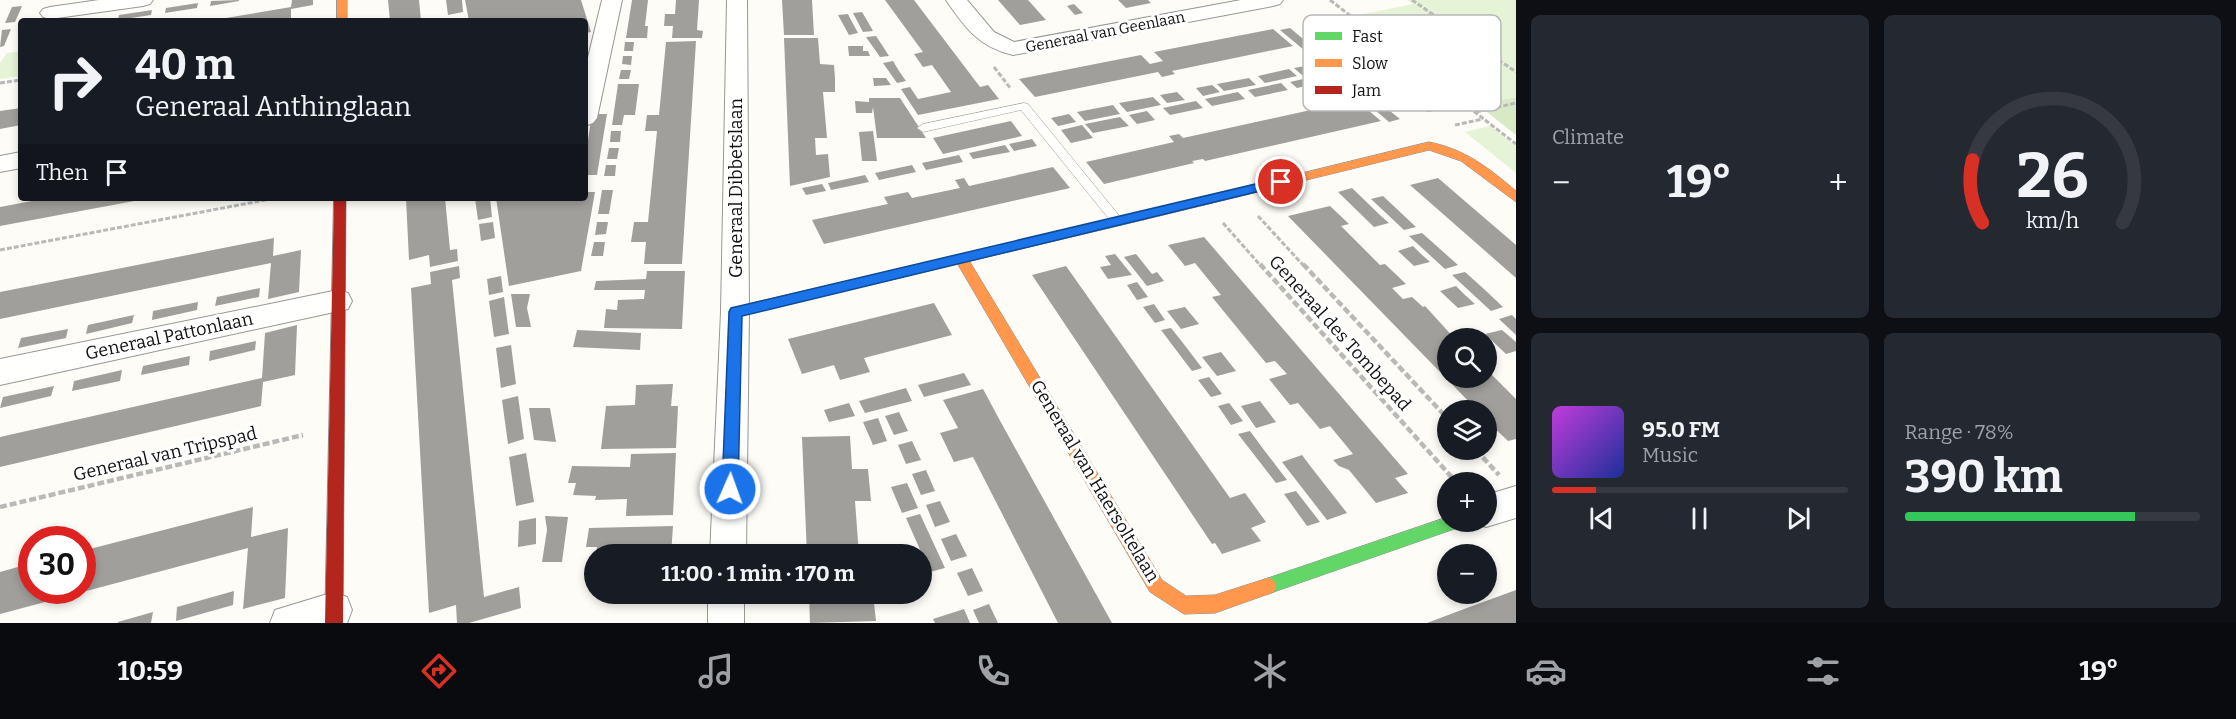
<!DOCTYPE html>
<meta charset="utf-8">
<style>
body{margin:0;font-family:Bitter,serif;background:#242831;color:#f1f3f6;height:100vh;display:flex;flex-direction:column;font-size:22px;white-space:nowrap}
*{box-sizing:border-box;margin:0}
p{font-size:20px;color:#9ea1a6}
.icon{flex:none;width:33px;height:33px;fill:none;stroke:currentColor;stroke-width:2;stroke-linecap:round;stroke-linejoin:round}
.map{position:relative;flex:1;overflow:hidden}
.side{display:flex;flex-direction:column;gap:15px;padding:15px;background:#0d0f14;width:720px}
.side>*{flex:none}
.guide{position:absolute;left:18px;top:18px;width:570px;height:183px;border-radius:6px;box-shadow:0 3px 9px #0003;background:#171b24;color:#f1f3f6;overflow:hidden}
.controls{position:absolute;left:1437px;top:328px;display:grid;gap:12px}
.controls a{display:grid;place-items:center;width:60px;height:60px;border-radius:50%;background:#171b24;box-shadow:0 3px 9px #0003;font-size:30px}
.speed{position:absolute;left:18px;top:526px;display:flex;gap:12px;font-size:30px;font-weight:700;text-align:center}
.speed>*{display:grid;place-content:center;width:78px;height:78px;border-radius:50%;background:#171b24;box-shadow:0 3px 9px #0003;line-height:1}
.speed .limit{border:9px solid #d22;background:#fff;color:#111}
.pin{position:absolute;display:grid;place-items:center;width:51px;height:51px;color:#fff;margin:-26px;border:3px solid #fff;border-radius:50%;box-shadow:0 2px 6px #0007}
.me{position:absolute;width:66px;margin:-33px;rotate:2deg;stroke-linejoin:round;filter:drop-shadow(0 0 4px #0008)}
.turn{display:flex;align-items:center;gap:21px;height:126px;padding:0 18px;font-size:27px}
.turn .icon{width:78px;height:78px;stroke-width:2.5}
.turn b{display:block;font-size:42px;line-height:51px}
.then{display:flex;align-items:center;height:57px;padding:0 18px;background:#0003;gap:12px;font-size:22px}
.big{font-size:45px;font-weight:700;line-height:1.1}
.side .widget{flex:1;display:flex;flex-direction:column;justify-content:center;gap:9px;min-width:0;padding:0 21px;border-radius:9px;background:#242831}
.side .dial{align-items:center;gap:0}
.dial svg{height:156px;overflow:visible;fill:none;stroke:#363941;stroke-width:7;stroke-linecap:round;text-anchor:middle}
.dial text{fill:#f1f3f6;stroke:none}
.song{display:flex;align-items:center;gap:18px}
.cover{width:72px;height:72px;border-radius:9px;background:linear-gradient(135deg,hsl(290 70% 55%),hsl(230 70% 35%))}
.played{height:6px;border-radius:3px;background:linear-gradient(90deg,#d93025 15%,#363941 15%)}
.keys{display:flex;justify-content:space-around;direction:ltr}
.heat{display:flex;justify-content:space-between;align-items:center;font-size:33px;direction:ltr}
.charge{height:9px;border-radius:4px;background:linear-gradient(90deg,#34c759 78%,#363941 0)}
.side .tiles{flex:1;display:grid;gap:15px;grid-template-columns:repeat(2,1fr)}
.trip{position:absolute;left:584px;top:544px;width:348px;height:60px;border-radius:30px;background:#171b24;box-shadow:0 3px 9px #0003;font-weight:700;line-height:60px;text-align:center}
.tabs{display:flex;height:96px;justify-content:space-around;align-items:center;background:#090b0e;color:#9ea1a6}
.tabs .icon{width:42px;height:42px}
.tabs .selected{color:#d93025}
.tabs b{font-size:27px;color:#f1f3f6}
main{display:flex;flex:1;min-height:0}
.map>svg:first-child{display:block}
</style>
<main>
<div class="map">
<svg width="1516" height="623" viewBox="0 0 1516 623">
<rect width="100%" height="100%" fill="#fdfcf7"/>
<path fill="#e7f3d7" d="M1407,0H1516V97L1478,105L1359,15L1413,4Z
M21,51V76L0,79V63L7,53Z
M1490,126L1516,146V173L1465,132Z"/>
<path fill="#d8eac5" d="M1516,97V135L1478,105Z"/>
<path fill="#a19f9c" d="M239,0V1L210,6L211,1Z
M292,0H313V5L291,9V20L282,21H208L291,7Z
M388,0H419L421,21H390Z
M446,0H462L463,12L448,15Z
M465,0H581L591,32L585,33V21H469Z
M632,0H648L645,26H648L647,38H626Z
M676,0H699L697,30L703,31L702,38H672L673,26H664L665,14H675Z
M782,0H812L814,35H784Z
M885,0H914L980,87L988,85L999,99L918,115L901,89L910,87L918,99L951,92L932,65L923,67L914,54L923,52Z
M998,0H1028L1046,20L1020,25Z
M1118,0H1148L1151,3L1126,8Z
M198,3L197,8L165,13L166,8Z
M1074,4L1083,13L1075,15L1067,6Z
M22,6L15,22L5,23L12,7Z
M152,10L151,15L118,20L119,15Z
M862,12L868,22L873,31L863,32L853,13Z
M848,14L851,20L858,33L849,35L838,15Z
M1337,16L1435,92L1453,107L1428,112L1410,98L1400,100L1383,86L1392,84L1376,71L1367,72L1350,59L1359,58L1313,21Z
M1290,28L1314,48L1304,50L1280,30Z
M11,29L4,46L0,47L2,30Z
M1273,29L1293,46L1172,71L1175,74L1162,77L1158,72L1035,97L1019,79L1141,55L1150,64L1163,61L1154,52Z
M876,36L882,45L889,56L880,57L866,37Z
M784,38H818L820,64L834,65L835,78V92H823L827,138H815L816,155L828,154L830,177L790,186Z
M696,41L682,264H644L646,242H631L634,222H648L650,202L657,131H645L647,115H659L666,42Z
M625,42H634L633,51H624Z
M848,46H863V51H868L870,56H849Z
M623,56H632L631,65L622,64Z
M893,61L899,71L906,81L897,83L883,63Z
M1311,65L1319,71L1302,75L1294,68Z
M1289,69L1297,76L1265,83L1258,76Z
M621,70H631L629,79H619Z
M1321,75L1329,81L1297,88L1290,82Z
M873,78H886L891,85L874,86Z
M1249,78L1256,85L1224,91L1217,84Z
M1281,83L1288,90L1255,97L1248,90Z
M618,84H639L635,115H624L622,125H612Z
M1212,85L1220,92L1203,96L1196,88Z
M1177,92L1185,100L1167,103L1160,95Z
M1238,92L1245,99L1212,106L1205,99Z
M1153,97L1161,105L1127,112L1119,103Z
M869,98H900L926,138H877L873,107L872,113H856L855,101L869,102Z
M1356,100L1381,121L1205,161L1203,159L1192,161L1194,163L1104,184L1086,162L1174,142L1169,136L1179,134L1183,138Z
M1196,101L1203,108L1170,115L1163,108Z
M1113,105L1120,114L1085,121L1077,112Z
M1385,107L1400,119L1389,122L1374,109Z
M21,108V125L0,129V111Z
M1147,111L1155,120L1137,124L1129,115Z
M592,114H607L597,175H585V140H588Z
M1069,114L1076,122L1058,126L1051,118Z
M1120,117L1129,126L1093,133L1085,124Z
M1011,121L1022,136L943,154L933,138Z
M1082,125L1093,138L1071,143L1061,130Z
M611,131H621L620,142H610Z
M873,131L877,161H862L859,132Z
M1032,139L1037,146L1014,151L1009,144Z
M1005,145L1010,152L973,159L969,153Z
M609,148H619L617,159H607Z
M959,155L963,162L926,170L922,163Z
M606,165H616L615,176H604Z
M912,165L916,172L879,180L875,173Z
M1053,167L1070,188L824,244L812,220L888,204L884,197L908,192L912,198L960,188L955,180L964,178L969,186Z
M865,175L869,182L831,190L828,183Z
M1438,178L1516,245V278L1410,185Z
M822,184L826,191L806,195L802,188Z
M1352,188L1381,216L1389,223L1374,227L1338,192Z
M602,190H613L609,214H598Z
M585,192H595L581,271L509,286L496,198H543V200L585,198Z
M1383,196L1399,211L1416,227L1404,230L1371,199Z
M48,198H145V199L0,226V207Z
M406,198H445L450,250L457,249L458,261L430,267L429,255L409,260Z
M475,198H490L492,217L478,220Z
M1330,206L1349,224L1341,226L1380,265L1385,264L1406,284L1392,288L1403,299L1412,297L1423,307L1425,306L1455,339H1448V378H1486V369L1516,399V439L1508,441L1486,420V411H1478L1288,216Z
M493,222L495,238L481,241L479,224Z
M597,222H608L606,234L595,235Z
M1422,233L1458,265L1445,269L1409,236Z
M1204,237L1408,474L1395,478L1408,493L1376,503L1349,470L1339,466L1333,460L1353,454L1330,426L1320,429L1298,403L1290,405L1269,379L1287,374L1275,361L1266,363L1212,297L1221,295L1212,284L1195,263L1185,266L1168,245Z
M274,238L273,256L301,250L299,292L268,299L271,263L0,319V292Z
M594,242H605L603,256H591Z
M1413,246L1421,254L1430,262L1414,266L1398,251Z
M1115,254L1132,275L1108,279L1100,267L1111,265L1105,256Z
M1136,254L1152,274L1157,272L1164,281L1147,286L1124,257Z
M459,266L460,278L452,280L484,597L519,587L521,608L469,623H457L456,605L429,613L411,288L431,284L430,272Z
M1066,266L1230,498L1245,493L1266,522L1251,528L1261,541L1222,554L1215,543L1212,544L1032,275Z
M647,271H685L682,329L604,328L606,309L617,310L618,300L644,299L645,290H594L596,281L646,279Z
M1465,272L1484,289L1503,307L1491,311L1452,275Z
M501,276L503,292L489,295L487,279Z
M1137,282L1148,297L1137,300L1127,285Z
M1456,286L1465,295L1475,304L1458,308L1440,291Z
M260,288L259,297L215,306L217,297Z
M511,294H530L527,308L531,327H516Z
M504,297L509,334L494,337L489,301Z
M198,302L197,310L152,320L153,311Z
M934,303L952,335L864,358L870,372L840,380L834,365L802,374L788,339Z
M1154,304L1165,320L1155,323L1143,307Z
M1185,307L1199,324L1181,329L1167,311Z
M134,315L132,323L86,334L88,325Z
M1512,315L1516,319V335L1499,319Z
M297,325L295,375L263,382L261,406L0,467V437L262,378L265,333Z
M1171,328L1183,343L1202,368L1192,371L1161,330Z
M68,329L66,338L18,348L21,338Z
M577,330L641,333L640,350L573,347Z
M1502,330L1516,342V351L1506,354L1485,334Z
M256,341L255,350L209,361L210,351Z
M511,345L516,384L501,388L496,348Z
M1221,352L1236,371L1217,376L1202,357Z
M190,356L189,365L141,375L143,366Z
M122,370L120,381L72,391L74,381Z
M964,373L971,385L924,397L918,385Z
M1209,377L1222,394L1211,397L1198,380Z
M673,384L671,406H678L676,448L601,449L606,406L635,405L636,385Z
M54,386L51,396L0,408L3,397Z
M906,388L912,401L865,413L859,401Z
M983,389L998,417L1112,623H1058L973,457L954,462L940,433L958,428L943,400Z
M518,396L524,439L508,444L502,400Z
M1260,401L1276,422L1256,428L1241,406Z
M849,403L855,416L829,422L824,410Z
M1229,403L1243,421L1231,425L1218,406Z
M529,408H550L556,442L534,440Z
M899,412L908,431L894,435L885,416Z
M878,418L887,441L873,445L863,422Z
M1250,431L1264,450L1287,480L1276,483L1238,434Z
M850,436L852,469H868L871,501H855L859,555H807L802,437Z
M912,441L921,460L906,464L898,445Z
M526,453L534,502L516,506L509,457Z
M676,453L673,515L626,516L627,499L595,500L596,496L573,495L576,483H568L572,466L630,467L631,454Z
M1302,455L1311,467L1347,513L1327,520L1282,462Z
M926,470L935,491L921,495L912,474Z
M907,483L918,508L902,513L891,487Z
M1296,491L1320,522L1307,526L1284,494Z
M940,501L950,522L935,527L926,505Z
M253,507L251,537L288,528L285,598L243,609L248,548L0,614V572L32,563V591H82V551Z
M920,514L945,568L930,572L906,518Z
M545,516L568,517L562,562H542L547,530Z
M536,518V544L518,547L519,521Z
M673,526L671,555H596L597,547H586L589,528Z
M956,534L967,556L951,561L941,539Z
M972,568L983,591L968,596L957,573Z
M1516,590V623H1427L1456,612Z
M234,591L233,605L176,621L177,607Z
M809,594H873L876,621L810,623Z
M989,604L998,623H979L973,610Z
M964,609L970,623H935L933,619Z
M153,612L151,623H118V622Z"/>
<g fill="none" stroke-linecap="round" stroke-linejoin="round">
<g stroke="#979795" stroke-width="1">
<path id="lane" d="M1024,103L1028,104L1121,218L1123,221L1121,224H1113L1021,110L923,132L917,128L923,124Z"/>
</g>
<g stroke="#979795" stroke-width="2">
<path id="street" d="M99,0H153L150,4L143,6L50,19L43,17L40,13L43,9L50,7Z
M602,0H622L597,118L593,123L585,126V70Z
M727,0H747L749,312L746,555H710L721,312Z
M946,0H967L994,32L1014,42L1241,0H1283L1280,4L1273,6L1013,55C979,47 965,28 946,0Z
M21,152V168L0,172V156Z
M338,290L348,293L352,301L348,309L0,385V359Z
M1516,486V518L1486,527L1474,522H1486V495Z
M334,592L347,597L352,610L347,623H270L275,610Z
M708,594H744V623H708Z"/>
</g>
<g stroke="#8e8d8b" stroke-width="1">
<path id="fast" d="M1143,212L1147,213L1149,216L1147,219L735,317L730,316L728,312L730,308L735,307Z
M1448,517V522H1462L1460,527L1268,594L1262,592L1260,586L1262,580L1268,578Z"/>
</g>
<g stroke="#8e8d8b" stroke-width="1">
<path id="slow" d="M337,0H347V21H337Z
M1429,142C1465,149 1489,168 1516,191V202L1461,161L1429,150L1143,220L1137,216L1143,212Z
M962,255L967,257L1162,580L1186,596L1215,595L1268,578L1274,580L1276,586L1274,592L1215,613L1184,614L1150,592L957,263L956,260L957,257Z"/>
</g>
<g stroke="#8e8d8b" stroke-width="1">
<path id="jam" d="M334,198H346L343,623H325Z"/>
</g>
<path stroke="#b9b9b8" stroke-width="3" stroke-dasharray="5 2" stroke-linecap="butt" d="M1330,0L1516,144
M1412,0L1516,72
M994,67L1011,89
M0,83L21,80
M1476,112L1516,103
M1455,125L1483,119
M1258,216L1304,266
M1223,223L1261,266
M0,250L276,198"/>
<path stroke="#b9b9b8" stroke-width="4.5" stroke-dasharray="7 3" stroke-linecap="butt" d="M1260,264L1457,483
M1303,264L1448,419
M1476,450L1499,475
M0,507L303,435"/>
<use href="#lane" fill="#fffffe" fill-rule="evenodd"/>
<use href="#street" fill="#fffffe" fill-rule="evenodd"/>
<use href="#fast" fill="#63d668" fill-rule="evenodd"/>
<use href="#slow" fill="#ff974d" fill-rule="evenodd"/>
<use href="#jam" fill="#b3261e" fill-rule="evenodd"/>
</g>
<path fill="#1a73e8" stroke="#114b97" stroke-width="1.5" d="M1281,178L1285,179V185L742,316L738,489L735,494L730,496L724,494L722,489L729,312L731,308Z"/>
<g text-anchor="middle" dominant-baseline="central" stroke-width="6" stroke-linejoin="round" paint-order="stroke">
<g font-size="15" fill="#111" stroke="#fff">
<text transform="translate(1105 32) rotate(-11)">Generaal van Geenlaan</text>
</g>
<g font-size="18" fill="#111" stroke="#fff">
<text transform="translate(736 188) rotate(-90)">Generaal Dibbetslaan</text>
<text transform="translate(1340 333) rotate(48)">Generaal des Tombepad</text>
<text transform="translate(169 336) rotate(-12)">Generaal Pattonlaan</text>
<text transform="translate(165 454) rotate(-13)">Generaal van Tripspad</text>
<text transform="translate(1095 481) rotate(59)">Generaal van Haersoltelaan</text>
</g>
</g>
<rect x="1303" y="15" width="198" height="96" rx="9" fill="#fff" stroke="#b8b8b8" stroke-width="1.5"/>
<rect x="1315" y="32" width="27" height="8" fill="#63d668"/>
<rect x="1315" y="59" width="27" height="8" fill="#ff974d"/>
<rect x="1315" y="86" width="27" height="8" fill="#b3261e"/>
<g font-size="16" fill="#111">
<text x="1352" y="42">Fast</text>
<text x="1352" y="69">Slow</text>
<text x="1352" y="96">Jam</text>
</g>
</svg>
<div class="controls">
<a><svg class="icon" aria-label="search" viewBox="0 0 24 24"><circle cx="10" cy="10" r="6"/><path d="M15 15l6 6"/></svg></a>
<a><svg class="icon" aria-label="layers" viewBox="0 0 24 24"><path d="M12 4l9 5-9 5-9-5zM3 14l9 5 9-5"/></svg></a>
<a>+</a>
<a>−</a>
</div>
<div class="speed"><div class="limit">30</div></div>
<div class="pin" style="left:1281px;top:182px;background:#d93025"><svg class="icon" aria-label="arrive" viewBox="0 0 24 24"><path d="M6 21V4h12l-3 4 3 4H6"/></svg></div>
<svg class="me" style="left:730px;top:489px" viewBox="-20 -20 40 40"><circle r="17" fill="#1a73e8" stroke="#fff" stroke-width="3"/><path d="M0-11L8 9 0 5-8 9z" fill="#fff"/></svg>
<div class="trip">11:00 · 1 min · 170 m</div>
<div class="guide">
<div class="turn"><svg class="icon" aria-label="right" viewBox="0 0 24 24"><path d="M7 20v-9h11M14 6l5 5-5 5"/></svg><div><b>40 m</b>Generaal Anthinglaan</div></div>
<div class="then">Then<svg class="icon" aria-label="arrive" viewBox="0 0 24 24"><path d="M6 21V4h12l-3 4 3 4H6"/></svg></div>
</div>
</div>
<section class="side">
<div class="tiles">
<div class="widget"><p>Climate</p>
<div class="heat"><a>−</a><b class="big">19°</b><a>+</a></div>
</div>
<div class="widget dial"><svg viewBox="0 0 100 80">
<path d="M14 69A42 42 0 1 1 86 69"/>
<path d="M14 69A42 42 0 0 1 9 37" stroke="#d93025"/>
<text x="50" y="56" font-size="32" font-weight="700">26</text>
<text x="50" y="72" font-size="11">km/h</text>
</svg></div>
<div class="widget">
<div class="song"><i class="cover"></i><div><b>95.0 FM</b><p>Music</p></div></div>
<div class="played"></div>
<div class="keys"><svg class="icon" aria-label="previous" viewBox="0 0 24 24"><path d="M18 5L8 12l10 7zM5 5v14"/></svg><svg class="icon" aria-label="pause" viewBox="0 0 24 24"><path d="M8 5v14M16 5v14"/></svg><svg class="icon" aria-label="next" viewBox="0 0 24 24"><path d="M6 5l10 7-10 7zM19 5v14"/></svg></div>
</div>
<div class="widget"><p>Range · 78%</p><b class="big">390 km</b><div class="charge"></div></div>
</div>
</section>
</main>
<nav class="tabs">
<b>10:59</b>
<svg class="icon selected" aria-label="directions" viewBox="0 0 24 24"><path d="M12 3l9 9-9 9-9-9zM9 14v-3h6M13 9l2 2-2 2"/></svg>
<svg class="icon" aria-label="music" viewBox="0 0 24 24"><path d="M9 18V5l10-2v13"/><circle cx="6" cy="18" r="3"/><circle cx="16" cy="16" r="3"/></svg>
<svg class="icon" aria-label="phone" viewBox="0 0 24 24"><path d="M5 4h4l2 5-3 2q2 4 5 5l2-3 5 2v4C11 20 4 13 5 4z"/></svg>
<svg class="icon" aria-label="climate" viewBox="0 0 24 24"><path d="M12 3v18M4 7l16 10M4 17L20 7"/></svg>
<svg class="icon" aria-label="car" viewBox="0 0 24 24"><path d="M5 17H2v-5l4-1 3-4h7l3 4 3 1v5h-3M9 17h6M6 11h13"/><circle cx="7" cy="17" r="2"/><circle cx="17" cy="17" r="2"/></svg>
<svg class="icon" aria-label="filters" viewBox="0 0 24 24"><path d="M4 7h16M4 17h16"/><circle cx="9" cy="7" r="2"/><circle cx="15" cy="17" r="2"/></svg>
<b>19°</b>
</nav>
